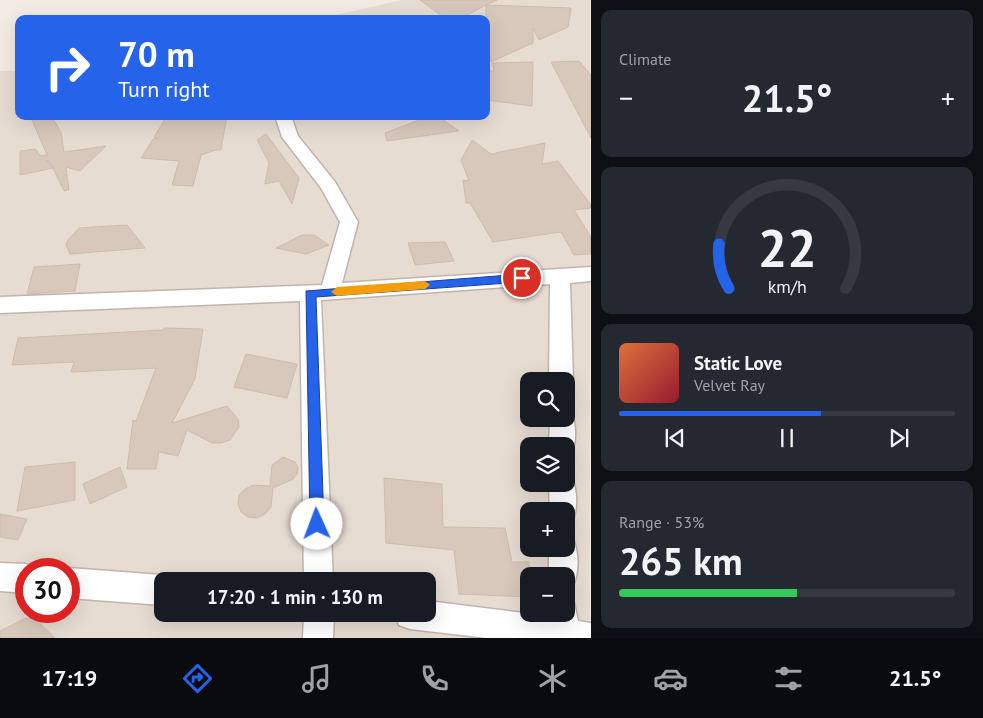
<!DOCTYPE html>
<meta charset="utf-8">
<style>
body{margin:0;font-family:"PT Sans",sans-serif;background:#242831;color:#f1f3f6;height:100vh;display:flex;flex-direction:column;font-size:19px;white-space:nowrap}
*{box-sizing:border-box;margin:0}
p{font-size:16px;color:#9ea1a6}
.icon{flex:none;width:28px;height:28px;fill:none;stroke:currentColor;stroke-width:2;stroke-linecap:round;stroke-linejoin:round}
.map{position:relative;flex:1;overflow:hidden}
.panel{display:flex;flex-direction:column;gap:10px;padding:10px;background:#0d0f14;width:392px}
.panel>*{flex:none}
.hud{position:absolute;left:15px;top:15px;width:475px;height:105px;border-radius:10px;box-shadow:0 5px 20px #0002;background:#2563eb;color:#fff;overflow:hidden}
.fabs{position:absolute;left:520px;top:372px;display:grid;gap:10px}
.fabs a{display:grid;place-items:center;width:55px;height:55px;border-radius:10px;background:#171b24;box-shadow:0 5px 20px #0002;font-size:25px}
.speed{position:absolute;left:15px;top:558px;display:flex;gap:10px;font-size:25px;font-weight:700;text-align:center}
.speed>*{display:grid;place-content:center;width:65px;height:65px;border-radius:50%;background:#171b24;box-shadow:0 5px 20px #0002;line-height:1}
.speed .limit{border:8px solid #d22;background:#fff;color:#111}
.pin{position:absolute;display:grid;place-items:center;width:42px;height:42px;color:#fff;margin:-21px;border:2px solid #fff;border-radius:50%;box-shadow:0 1px 5px #0007}
.me{position:absolute;width:55px;margin:-28px;rotate:358deg;stroke-linejoin:round;filter:drop-shadow(0 0 4px #0008)}
.turn{display:flex;align-items:center;gap:18px;height:105px;padding:0 20px;font-size:22px}
.turn .icon{width:65px;height:65px;stroke-width:2.5}
.turn b{display:block;font-size:35px;line-height:42px}
.big{font-size:38px;font-weight:700;line-height:1.1}
.panel .card{flex:1;display:flex;flex-direction:column;justify-content:center;gap:8px;min-width:0;padding:0 18px;border-radius:10px;background:#242831}
.panel .dial{align-items:center;gap:0}
.dial svg{height:130px;overflow:visible;fill:none;stroke:#363941;stroke-width:7;stroke-linecap:round;text-anchor:middle}
.dial text{fill:#f1f3f6;stroke:none}
.song{display:flex;align-items:center;gap:15px}
.cover{width:60px;height:60px;border-radius:8px;background:linear-gradient(135deg,hsl(20 70% 55%),hsl(350 70% 35%))}
.played{height:5px;border-radius:2px;background:linear-gradient(90deg,#2563eb 60%,#363941 60%)}
.keys{display:flex;justify-content:space-around;direction:ltr}
.heat{display:flex;justify-content:space-between;align-items:center;font-size:28px;direction:ltr}
.charge{height:8px;border-radius:4px;background:linear-gradient(90deg,#34c759 53%,#363941 0)}
.trip{position:absolute;left:154px;top:572px;width:282px;height:50px;border-radius:10px;background:#171b24;box-shadow:0 5px 20px #0002;font-weight:700;line-height:50px;text-align:center}
.dock{display:flex;height:80px;justify-content:space-around;align-items:center;background:#090b0e;color:#9ea1a6}
.dock .icon{width:35px;height:35px}
.dock .on{color:#2563eb}
.dock b{font-size:22px;color:#f1f3f6}
main{display:flex;flex:1;min-height:0}
.map>svg:first-child{display:block}
</style>
<main>
<div class="map">
<svg width="591" height="638" viewBox="0 0 591 638">
<rect width="100%" height="100%" fill="#f3ece4"/>
<path fill="#e7dcd2" fill-rule="evenodd" d="M401,0H590V638H0V71H19V116H486V19H319ZM529,381H566V419H529ZM529,446H566V484H529ZM529,511H566V549H529ZM26,569H69V611H26ZM529,576H566V614H529ZM162,581H428V614H162Z"/>
<path fill="#d8c8bc" stroke="#d0bbac" d="M420,0H497L486,5L571,8L568,27L539,40L533,28V43L491,62L486,42V5L460,19H446Z
M579,61L591,75V138L551,62Z
M533,62L532,106L486,100V71H494L492,63Z
M167,116H227L221,150H216L201,155L193,186L172,185L179,161L141,158L153,139L158,138L154,137Z
M430,116H438L459,131L387,141L385,133Z
M44,117H52L61,132L64,152L106,146L80,171L66,167L69,190L64,191L50,162L46,160L53,168L20,175V151L35,149L41,156L47,155L32,120Z
M266,134L299,178L292,204L279,181L265,184L269,163L257,140Z
M472,140L491,154L545,143L542,164L558,161L591,205V208L574,210L591,237V254L574,255L561,232L493,242L470,203H466L463,180L469,181L461,160Z
M127,225L145,248L70,254L66,245L68,240L79,228Z
M302,235H314L329,245L306,254L276,248Z
M445,242L454,261L415,265L408,243Z
M80,264L75,291L27,294L34,267Z
M164,328L203,329L195,379L172,423L227,406L238,419L239,427L230,440L221,443H212L187,430L178,456L159,452L156,469H127L133,420L136,421L156,368L71,372L74,362L12,365L18,338L163,330Z
M246,354L297,364L287,398L234,387Z
M283,457L295,462L298,468L297,474L293,479L273,488L271,507L265,514L257,518L248,517L241,512L238,504L239,495L245,489L253,485L270,486L272,465Z
M75,462V500L17,511L25,467Z
M120,467L127,487L90,504L83,484Z
M384,478L442,484L443,527L505,528L512,562H529V597L459,594L454,550L386,543Z
M0,514L27,519L18,540L0,537Z
M26,618L35,619L55,638H0V631Z"/>
<g fill="none" stroke-linecap="round" stroke-linejoin="round">
<g stroke="#c2b4aa" stroke-width="3">
<path id="minor" d="M275,116H291L298,136L335,182L358,222L342,283L591,267V281L570,283L573,381L566,389V381H549L550,284L321,300L333,581H304L300,301L0,313V297L322,285L340,222L321,188L282,137Z
M566,410L571,411C576,424 577,442 571,454L566,456V446H549L550,419H566Z
M566,473L571,475C577,489 578,506 573,520L566,523V511H550L549,484H566Z
M566,536L573,539C579,554 579,571 573,586L566,589V576H549V549H566Z
M0,563L26,564L36,569H26V593L0,591Z
M69,568L162,575L173,581H162V605L69,598Z
M566,600L574,603L578,621L591,623V638H487L410,629L399,625L395,614H428V601L548,616V614H566Z
M304,614H334L333,638H303Z"/>
</g>
<use href="#minor" fill="#fff" fill-rule="evenodd"/>
</g>
<path fill="#2563eb" stroke="#184099" d="M522,274L527,278L522,282L316,297L324,524L322,529L317,531L312,529L310,524L306,291Z"/>
<path fill="#f59e0b" d="M425,281L430,285L425,289L337,296L331,292L337,287Z"/>
</svg>
<div class="fabs">
<a><svg class="icon" aria-label="search" viewBox="0 0 24 24"><circle cx="10" cy="10" r="6"/><path d="M15 15l6 6"/></svg></a>
<a><svg class="icon" aria-label="layers" viewBox="0 0 24 24"><path d="M12 4l9 5-9 5-9-5zM3 14l9 5 9-5"/></svg></a>
<a>+</a>
<a>−</a>
</div>
<div class="speed"><div class="limit">30</div></div>
<div class="pin" style="left:522px;top:278px;background:#d93025"><svg class="icon" aria-label="arrive" viewBox="0 0 24 24"><path d="M6 21V4h12l-3 4 3 4H6"/></svg></div>
<svg class="me" style="left:317px;top:524px" viewBox="-20 -20 40 40"><circle r="19" fill="#fff"/><path d="M0-13L10 11 0 6-10 11z" fill="#2563eb"/></svg>
<div class="trip">17:20 · 1 min · 130 m</div>
<div class="hud">
<div class="turn"><svg class="icon" aria-label="right" viewBox="0 0 24 24"><path d="M7 20v-9h11M14 6l5 5-5 5"/></svg><div><b>70 m</b>Turn right</div></div>
</div>
</div>
<section class="panel">
<div class="card"><p>Climate</p>
<div class="heat"><a>−</a><b class="big">21.5°</b><a>+</a></div>
</div>
<div class="card dial"><svg viewBox="0 0 100 80">
<path d="M14 69A42 42 0 1 1 86 69"/>
<path d="M14 69A42 42 0 0 1 8 42" stroke="#2563eb"/>
<text x="50" y="56" font-size="32" font-weight="700">22</text>
<text x="50" y="72" font-size="11">km/h</text>
</svg></div>
<div class="card">
<div class="song"><i class="cover"></i><div><b>Static Love</b><p>Velvet Ray</p></div></div>
<div class="played"></div>
<div class="keys"><svg class="icon" aria-label="previous" viewBox="0 0 24 24"><path d="M18 5L8 12l10 7zM5 5v14"/></svg><svg class="icon" aria-label="pause" viewBox="0 0 24 24"><path d="M8 5v14M16 5v14"/></svg><svg class="icon" aria-label="next" viewBox="0 0 24 24"><path d="M6 5l10 7-10 7zM19 5v14"/></svg></div>
</div>
<div class="card"><p>Range · 53%</p><b class="big">265 km</b><div class="charge"></div></div>
</section>
</main>
<nav class="dock">
<b>17:19</b>
<svg class="icon on" aria-label="directions" viewBox="0 0 24 24"><path d="M12 3l9 9-9 9-9-9zM9 14v-3h6M13 9l2 2-2 2"/></svg>
<svg class="icon" aria-label="music" viewBox="0 0 24 24"><path d="M9 18V5l10-2v13"/><circle cx="6" cy="18" r="3"/><circle cx="16" cy="16" r="3"/></svg>
<svg class="icon" aria-label="phone" viewBox="0 0 24 24"><path d="M5 4h4l2 5-3 2q2 4 5 5l2-3 5 2v4C11 20 4 13 5 4z"/></svg>
<svg class="icon" aria-label="climate" viewBox="0 0 24 24"><path d="M12 3v18M4 7l16 10M4 17L20 7"/></svg>
<svg class="icon" aria-label="car" viewBox="0 0 24 24"><path d="M5 17H2v-5l4-1 3-4h7l3 4 3 1v5h-3M9 17h6M6 11h13"/><circle cx="7" cy="17" r="2"/><circle cx="17" cy="17" r="2"/></svg>
<svg class="icon" aria-label="filters" viewBox="0 0 24 24"><path d="M4 7h16M4 17h16"/><circle cx="9" cy="7" r="2"/><circle cx="15" cy="17" r="2"/></svg>
<b>21.5°</b>
</nav>
